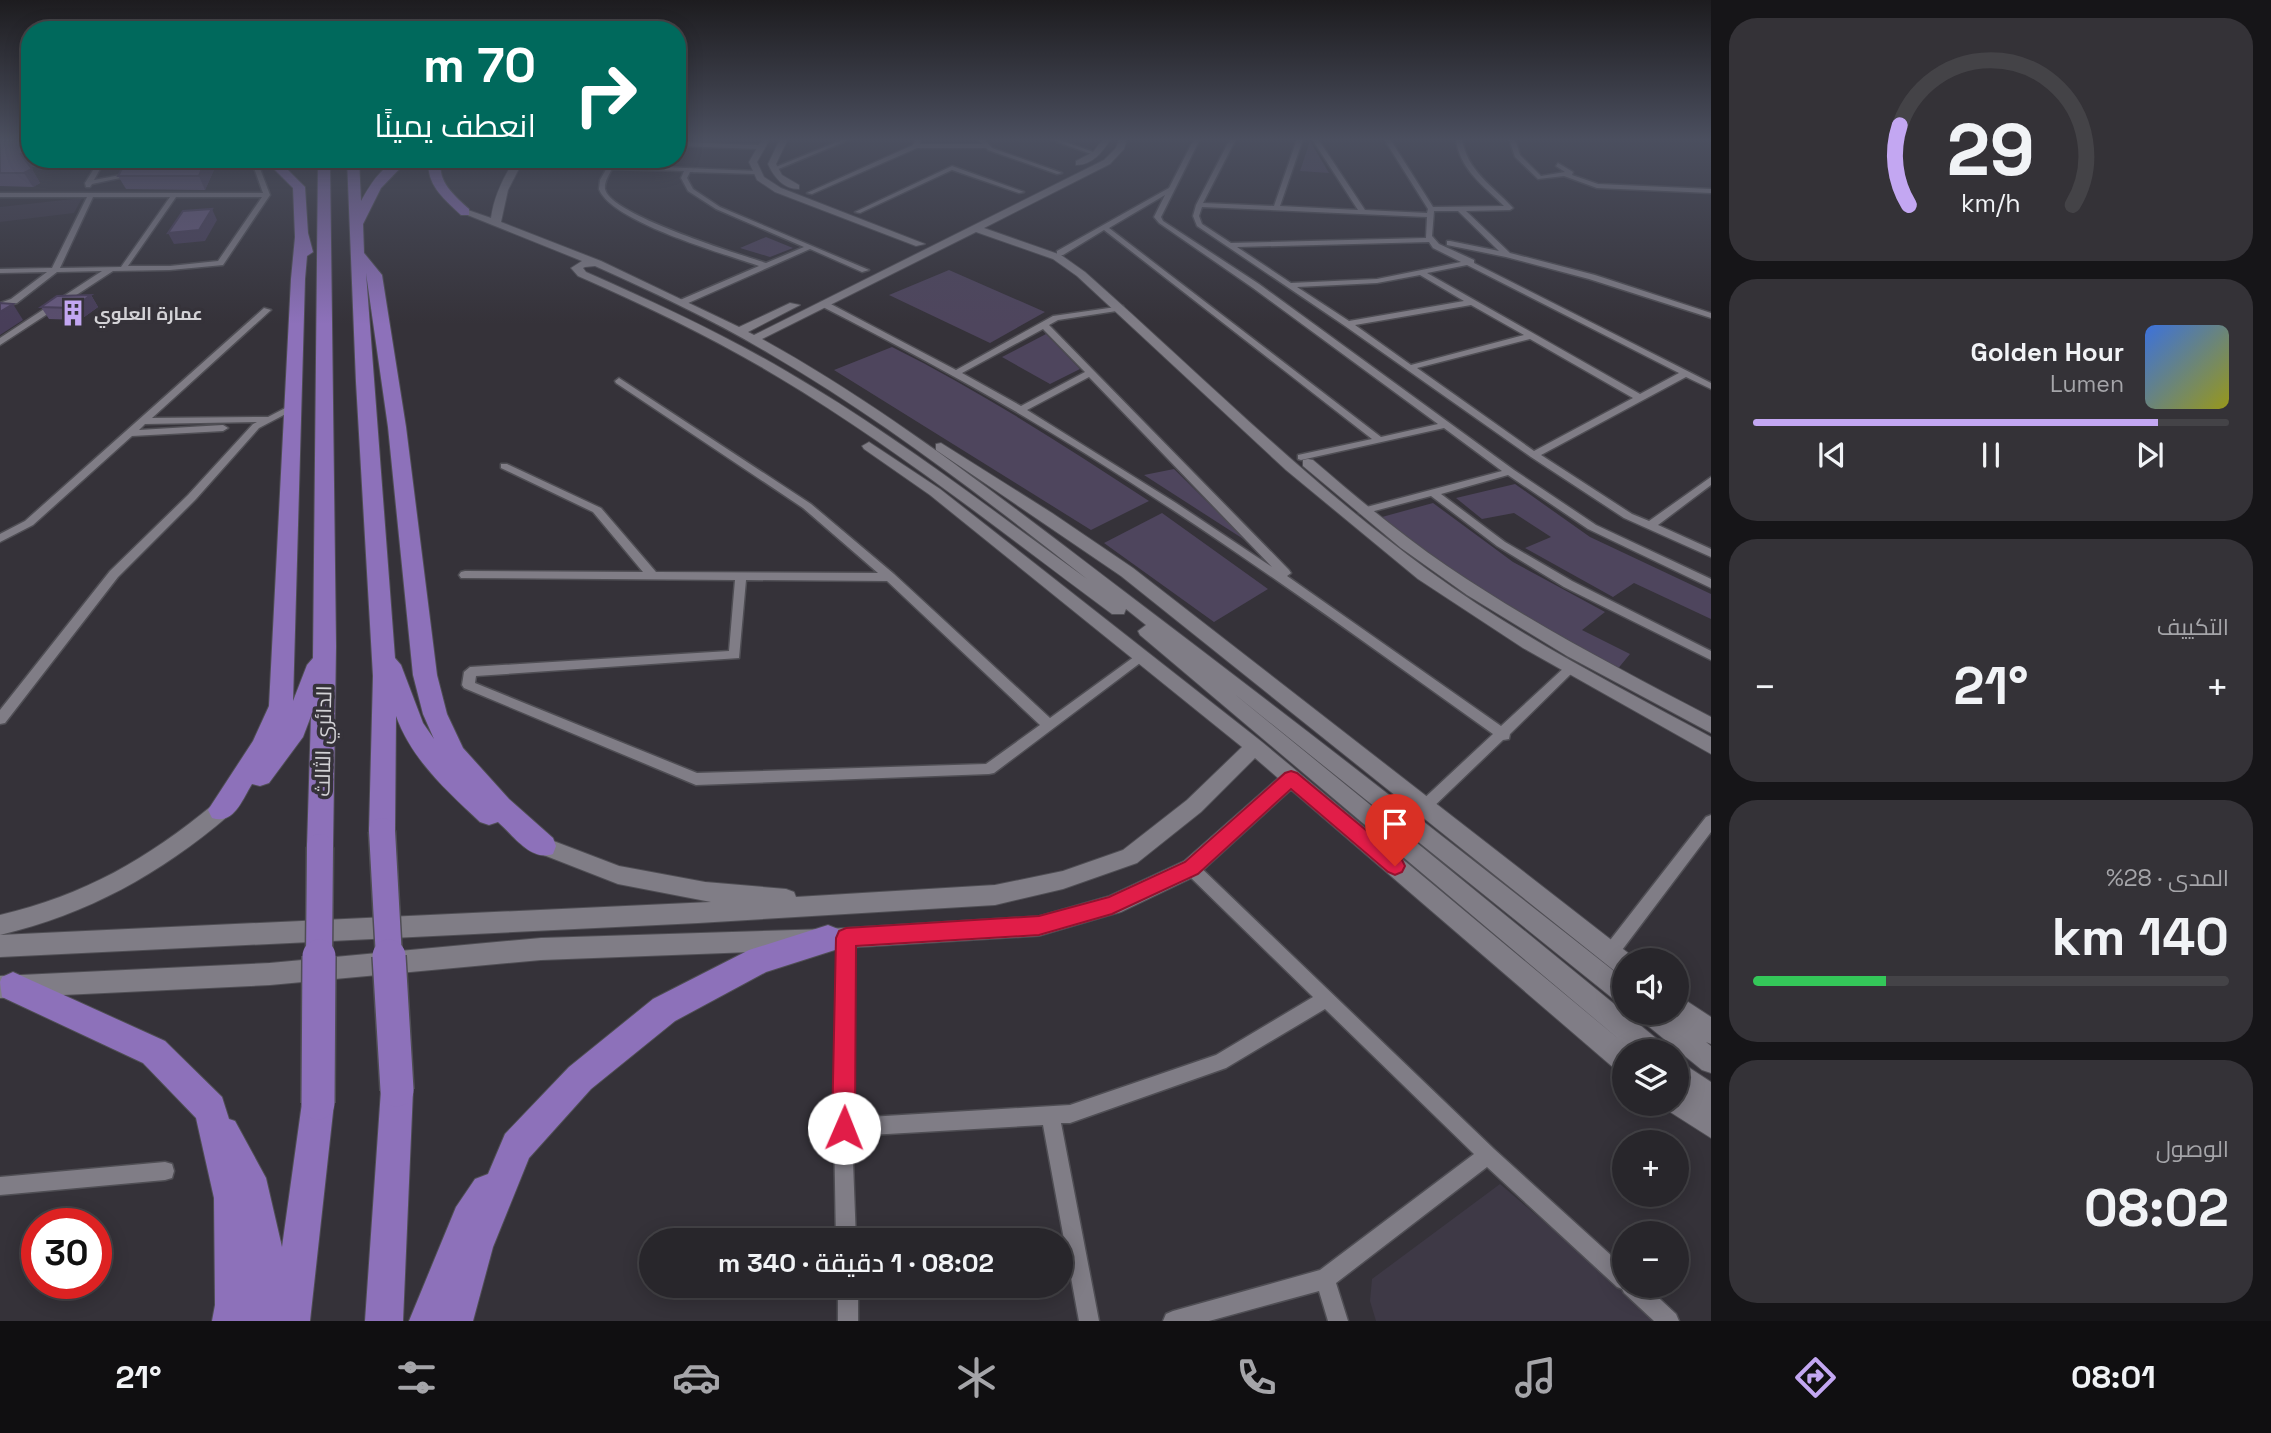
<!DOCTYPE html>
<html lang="ar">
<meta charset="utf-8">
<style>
body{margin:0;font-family:"Space Grotesk",Cairo,sans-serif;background:#343237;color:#f1f3f6;direction:rtl;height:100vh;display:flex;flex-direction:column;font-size:26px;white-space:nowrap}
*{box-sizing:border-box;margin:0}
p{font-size:23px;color:#a5a5a9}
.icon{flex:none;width:38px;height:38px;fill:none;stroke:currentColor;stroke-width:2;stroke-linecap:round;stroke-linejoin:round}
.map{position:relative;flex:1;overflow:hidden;direction:ltr}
.sheet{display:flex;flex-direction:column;gap:18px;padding:18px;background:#161518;width:560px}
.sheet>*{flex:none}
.guide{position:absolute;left:21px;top:21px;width:665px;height:147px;border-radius:28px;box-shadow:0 4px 18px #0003,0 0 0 2px #444347;direction:rtl;background:#00695c;color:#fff;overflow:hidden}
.tools{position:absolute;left:1612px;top:948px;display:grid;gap:14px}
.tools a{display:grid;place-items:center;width:77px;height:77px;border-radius:50%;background:#28262b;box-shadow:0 4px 18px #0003,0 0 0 2px #444347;font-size:35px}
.speed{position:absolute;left:21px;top:1208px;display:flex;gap:14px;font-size:35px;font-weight:700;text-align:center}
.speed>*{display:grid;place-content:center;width:91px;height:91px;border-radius:50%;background:#28262b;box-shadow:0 4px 18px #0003,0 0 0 2px #444347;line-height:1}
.speed .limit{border:10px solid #d22;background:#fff;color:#111}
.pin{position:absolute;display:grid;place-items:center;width:60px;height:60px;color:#fff;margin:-72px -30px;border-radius:50% 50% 50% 0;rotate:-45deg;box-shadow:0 0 7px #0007}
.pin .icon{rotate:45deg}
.me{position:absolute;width:77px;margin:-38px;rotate:1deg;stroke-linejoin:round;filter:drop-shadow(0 0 5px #0008)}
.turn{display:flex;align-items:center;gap:24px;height:147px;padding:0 35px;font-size:32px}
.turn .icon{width:91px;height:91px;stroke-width:2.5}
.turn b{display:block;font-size:49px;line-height:60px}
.big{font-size:52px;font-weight:600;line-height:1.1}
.sheet .widget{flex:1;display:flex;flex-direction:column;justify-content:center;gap:10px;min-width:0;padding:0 24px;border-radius:28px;background:#343237}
.sheet .dial{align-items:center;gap:0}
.dial svg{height:182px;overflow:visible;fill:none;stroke:#444347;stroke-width:7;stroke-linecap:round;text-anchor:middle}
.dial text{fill:#f1f3f6;stroke:none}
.song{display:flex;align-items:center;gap:21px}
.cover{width:84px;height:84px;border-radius:10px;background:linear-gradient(135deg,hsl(220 70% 55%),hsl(60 70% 35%))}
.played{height:7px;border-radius:4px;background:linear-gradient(90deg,#c3a7f2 85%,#444347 85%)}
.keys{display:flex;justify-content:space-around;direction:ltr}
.heat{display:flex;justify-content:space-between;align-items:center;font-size:38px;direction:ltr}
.charge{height:10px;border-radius:5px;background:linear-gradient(90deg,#34c759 28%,#444347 0)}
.trip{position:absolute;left:639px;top:1228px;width:434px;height:70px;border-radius:35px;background:#28262b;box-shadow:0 4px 18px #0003,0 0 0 2px #444347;font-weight:600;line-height:70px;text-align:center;direction:rtl}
.tabs{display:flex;height:112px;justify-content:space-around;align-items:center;background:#100f11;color:#a5a5a9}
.tabs .icon{width:49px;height:49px}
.tabs .current{color:#c3a7f2}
.tabs b{font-size:32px;color:#f1f3f6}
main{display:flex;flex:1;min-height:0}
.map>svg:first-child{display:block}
</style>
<main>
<section class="sheet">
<div class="widget dial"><svg viewBox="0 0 100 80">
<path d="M14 69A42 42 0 1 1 86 69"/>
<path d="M14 69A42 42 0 0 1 10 34" stroke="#c3a7f2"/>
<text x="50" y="56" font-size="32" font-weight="700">29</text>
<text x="50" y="72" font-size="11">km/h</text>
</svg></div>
<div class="widget">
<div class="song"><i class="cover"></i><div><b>Golden Hour</b><p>Lumen</p></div></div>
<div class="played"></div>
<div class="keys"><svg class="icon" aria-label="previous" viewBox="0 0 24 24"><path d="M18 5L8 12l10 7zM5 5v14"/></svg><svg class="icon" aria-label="pause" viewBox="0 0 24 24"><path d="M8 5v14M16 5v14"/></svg><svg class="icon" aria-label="next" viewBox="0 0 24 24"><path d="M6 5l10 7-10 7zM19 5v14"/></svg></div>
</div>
<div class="widget"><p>التكييف</p>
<div class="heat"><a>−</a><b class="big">21°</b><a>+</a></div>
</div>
<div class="widget"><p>المدى · 28%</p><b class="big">140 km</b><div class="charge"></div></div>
<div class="widget"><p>الوصول</p><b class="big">08:02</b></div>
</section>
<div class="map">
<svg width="1711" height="1321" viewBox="0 0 1711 1321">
<rect width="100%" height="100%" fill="#353239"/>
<path fill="#3e3946" d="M82,198L74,213L0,222V207Z
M1500,1184L1660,1321H1376L1370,1301L1372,1279Z"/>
<path fill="#4e455d" d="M1310,141L1329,173L1300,171Z
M766,237L793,248L770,257L740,248Z
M949,270L1045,312L990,343L889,295Z
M1046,334L1080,369L1050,384L1002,357Z
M892,347C982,392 1065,446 1149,501L1091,530L834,370Z
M1174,469L1248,542L1144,475Z
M1515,484L1590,537L1711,594V619L1634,583L1613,597L1525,548L1551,537L1514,513L1482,519L1456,498Z
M1433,503L1513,562L1605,612L1582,630L1630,654L1616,671L1488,597L1430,556L1382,517Z
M1162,513L1268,589L1214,622L1104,543Z"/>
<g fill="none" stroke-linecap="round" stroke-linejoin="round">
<g stroke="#4f4e54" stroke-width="3">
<path id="street" d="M844,139H851L776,170L771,169Z
M915,139H921L920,144H982L978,139H984L992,148L1062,173L1057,174L988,150L986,148H917L812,194L807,193L913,145Z
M1049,139H1057L1099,154L1094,155Z
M1194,139H1200L1161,217L1163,221L1259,284L1514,470L1596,525L1711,579V588L1588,529L1508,475L1441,494L1505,542L1572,581L1711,651V660L1564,587L1497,546L1431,496L1363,514L1359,513V509L1502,471L1444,428L1301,460L1298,459V455L1372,439L1104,230L1063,255H1057V251L1169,188ZM1165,195L1154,217L1159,223L1253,288L1438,424L1381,437L1109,228Z
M1230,139H1236L1203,203L1274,206L1297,139H1303L1280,206L1358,210L1312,139H1318L1365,210L1427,213L1428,209L1384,139H1390L1433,207L1504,206C1484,186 1459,169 1456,139H1462C1467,171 1493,186 1513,208L1510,210L1466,211L1510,253L1595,275L1711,313V318L1589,279L1506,257L1447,245V241H1450L1499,251L1458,211H1434L1432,236L1439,244L1474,260V263L1711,383V389L1686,377L1541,455L1632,514L1649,521L1711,477V485L1658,525L1711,549V557L1624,518L1531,457L1345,326L1197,226L1193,216L1196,205ZM1202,207L1427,217L1426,238L1231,243L1202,224L1199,216ZM1429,242L1433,248L1461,262L1377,279L1291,283L1237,247ZM1467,265L1679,373L1640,394L1427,273ZM1420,275L1464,301L1349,321L1297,287L1377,283ZM1471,305L1524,335L1411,365L1355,325ZM1530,339L1633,398L1534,451L1417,368Z
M1509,139H1515L1520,155L1541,176L1565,172L1556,166L1558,163L1573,172L1572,175L1598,184L1711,189V193L1597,188L1564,176L1538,179L1515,157Z
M677,142L760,145L763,147L760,149L677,146Z
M109,159H117L100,169L94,180L136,172L139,174L92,184L90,187H86L85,183L95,167Z
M230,159H240L259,166L270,195L223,265L170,270L113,271L0,345V338L102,271L57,272L17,303L0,308V303L11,299L47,272L0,273V269L52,268L87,197H0V193H263L254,168ZM93,197H170L121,267L60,268ZM176,197H262L218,261L170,266H128Z
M612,159H618L615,165L757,171L755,174L690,172L687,178L693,189L720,207L869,270L862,272L810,249L686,304H680V300L759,266C725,254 611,222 599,189L600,180ZM612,169L684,171L681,178L688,191L716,209L804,247L766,263C739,254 610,215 605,189C604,182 609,175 612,169Z
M952,166L1024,192L1019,193L952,170L860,213L855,212Z
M821,302H827L956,370L1053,316L1123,306V310L1058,320L1049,325L1289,570L1291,573L1287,576L1501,726L1566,666H1574L1576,669L1510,734L1509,739L1503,740L1428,812L1423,814L1418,812L1416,808L1418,804L1493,734C1359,638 1225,541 1086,454C1000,400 911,352 821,306ZM1043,329L1085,372L1021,406L962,373ZM1089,377L1272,567L1176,503L1027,410Z
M264,308L271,310L152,418L268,417L291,405L294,404L299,407L259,428L196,499L118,577L5,723L0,724V710L110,571L188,495L253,424L257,422L145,424L139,430L223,425L228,428L223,431L132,436L33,525L0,542V534L25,521Z
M619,378L811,504L894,574L1050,718L1138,654L1142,653L1148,657L994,773L989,774L696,785L464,688L462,685L464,672L470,667L729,651L735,580L461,578L459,575L461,572L465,571L643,572L593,512L501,468V464H507L601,508L656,572L878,573L803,508L616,383L615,381ZM746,580L887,581L1040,725L986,764L697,773L475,683L476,676L739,658Z
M1711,815V832L1616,958L1610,960L1604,958L1602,953L1604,948L1706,817Z
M1191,861L1196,863L1494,1149L1624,1267V1286H1646L1676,1314L1679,1321H1654L1624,1293L1622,1289L1617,1287L1487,1167L1336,1283L1348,1321H1328L1319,1291L1209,1321H1163L1166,1314L1173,1311L1320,1270L1474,1154L1325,1009L1226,1068L1070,1123H1061L1099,1321H1079L1043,1125L852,1136L856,1241H836L834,1128L838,938L840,933L846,931L852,933L854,938L852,1118L1070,1105L1216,1055L1313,997L1186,873L1184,868L1186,863Z
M165,1162L172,1164L174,1171L172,1178L165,1180L0,1195V1177Z
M838,1286H858V1321H838Z"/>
</g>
<g stroke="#4f4e54" stroke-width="2">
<path id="secondary" d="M762,139H770L757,162L764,177L781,188L925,244L916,246L775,192L757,180L749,162Z
M780,139H788L776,164L782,175L799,185V189C783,189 774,177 768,164Z
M1103,139H1111C1102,152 1093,165 1076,165V161L1093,152Z
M1119,139H1127L1124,149L1110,164L984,228L1061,255L1085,272C1198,372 1306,481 1428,570C1517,635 1615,685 1711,737V754L1523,648L1418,579L1286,470L1077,276L1053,259L976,232L762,339C890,410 1005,501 1121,589C1290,717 1457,847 1624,979V1004L1616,1001L1232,692L1662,1043L1665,1052H1634L1140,635L1138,631L1146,625L1126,609L1124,614H1112C1003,533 895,447 778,377C714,338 646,306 578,276L571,268L582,261L460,212L465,209L491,218C494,196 503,178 515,159H524L508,190L501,222L601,261L739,327L790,303L800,305L748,332L754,335L1104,160L1116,148ZM585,267L595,266C655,293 715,321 770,354C882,419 985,499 1087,579C988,507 891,432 786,371C721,333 654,302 586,272L583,268Z
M869,442L940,489L1262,742L1633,1051L1624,1052V1072L1615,1069L1291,790L1198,875L1121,912L1039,936L828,949L541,960L270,985L0,998V976L270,963L541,938L828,929L1039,916L1109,896L1184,861L1278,778L1255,758L1201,812L1137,863L1063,889L995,905L698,923L0,957V935L711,902L618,884L536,852L533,846L536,840L543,837L619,866L705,882L786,889L794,892L796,897L995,885L1063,871L1123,850L1187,800L1242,747L930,495L864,449L862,446Z
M941,443L1052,513L1133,568L1632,956L1634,961H1624V975L1616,972L1121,576L936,450V444Z
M1308,459L1313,460C1356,497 1400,534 1447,566C1531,623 1621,670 1711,717V733L1567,656L1467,595L1401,548L1303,466V460Z
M221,802L228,804L231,810L228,816C160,874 88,914 0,935V915C85,895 147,859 214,804Z
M1676,994L1711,1017V1044L1706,1042L1711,1046V1073L1702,1070L1642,1021L1638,1013H1676Z
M1676,1059L1711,1082V1138L1667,1110L1665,1104H1676V1089L1683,1091L1676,1087Z"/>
</g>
<g stroke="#4f4e54" stroke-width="2">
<path id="highway" d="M264,159H277L305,187L308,233L313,252L307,256L305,279L293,701L307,665L313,658L318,159H330L336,646L333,847L330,855L320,859L310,855L307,847L311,716L303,737L269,783L260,786L252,784C242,800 234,825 212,818L208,810L253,741L269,706L291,279L295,237L293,188Z
M347,159H359L361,201C372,182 385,159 409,159L381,188L363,224L364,253L382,275L406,427L437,675L447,714L463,748L509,799L553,838L556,846L553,854C531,862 513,835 498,822L489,825L480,822C447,791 412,760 396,716L395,831L391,839L382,842L373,839L369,831L373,676L356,382ZM366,273L388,427L413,675L423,714L434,739L423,723L401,665L395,658Z
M429,159H441C437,182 454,195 469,209V215H461C444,199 425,184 429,159Z
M828,925L838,929L843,939L838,949L766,972L675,1021L591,1089L529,1158L493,1247L473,1321H409L456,1207L475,1179L488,1174L505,1134L569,1067L653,999L749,950Z
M13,972L165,1041L222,1097L229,1119L235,1121L266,1178L282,1247L302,1103L306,1091L318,1087L330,1091L334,1103L310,1321H212L215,1305L214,1198L196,1118L143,1063L2,997L0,982L2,977Z
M397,1074L408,1079L413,1090L403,1321H365L381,1090L386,1079Z"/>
</g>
<use href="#street" fill="#807d86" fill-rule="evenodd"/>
<use href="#secondary" fill="#807d86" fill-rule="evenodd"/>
<use href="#highway" fill="#8d71ba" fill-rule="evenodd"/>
<g stroke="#4f4e54" stroke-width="29" stroke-linecap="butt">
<path id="highway-bridge-far1" d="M382,831L389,958
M319,958L320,847"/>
</g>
<g stroke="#4f4e54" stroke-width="36" stroke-linecap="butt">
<path id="highway-bridge" d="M389,956L397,1090
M318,1103L319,956"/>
</g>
<use href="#highway-bridge-far1" stroke="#8d71ba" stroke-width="26"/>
<use href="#highway-bridge" stroke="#8d71ba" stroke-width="33"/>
</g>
<path fill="#594d6d" d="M0,139L31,168L40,183L33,187L0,186Z
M217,163L205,190L126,189L118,176Z
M91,295L98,307L80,320L49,319L41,307Z"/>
<path fill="#483e59" d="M30,153V159H69L29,168L21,154Z
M206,159H215L217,163L205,190L199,176Z
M32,169L40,183L33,187L24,173Z
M212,209L217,220L205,241L174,244L168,233Z
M91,295L98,307L80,320L72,308Z
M13,304L23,320L0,335V312Z"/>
<path fill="#67597f" stroke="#483e59" stroke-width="2" d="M0,139H30V153L21,154L32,169L24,173H0Z
M158,159H206L199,176H118L124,165Z
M212,209L199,230L168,233L183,211Z
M91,295L72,308L41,307L57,296Z
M0,303L13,304L0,312Z"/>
<linearGradient id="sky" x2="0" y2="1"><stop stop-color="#1d1c1f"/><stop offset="0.43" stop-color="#4b4f5f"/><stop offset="1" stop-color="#4b4f5f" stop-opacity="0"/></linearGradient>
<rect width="1711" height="324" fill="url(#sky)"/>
<path fill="#e11d48" stroke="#92132f" stroke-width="2" d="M1291,771L1297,773L1402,860L1405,866L1402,872L1395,875L1388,872L1291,789L1198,874L1112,914L1039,935L856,946L855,1128L852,1136L844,1139L835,1136L832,1128L836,938L839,931L846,928L1039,916L1109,897L1185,862L1285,773Z"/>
<defs>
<g id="building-bare" transform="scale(2.1)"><path d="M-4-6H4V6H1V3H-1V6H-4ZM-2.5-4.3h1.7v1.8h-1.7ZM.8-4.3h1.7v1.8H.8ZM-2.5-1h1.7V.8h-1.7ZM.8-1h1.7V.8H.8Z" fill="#c3a7f2" stroke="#353239" stroke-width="2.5" paint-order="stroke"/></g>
</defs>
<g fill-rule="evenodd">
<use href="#building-bare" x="73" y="313"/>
</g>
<g text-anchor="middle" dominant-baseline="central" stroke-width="7" stroke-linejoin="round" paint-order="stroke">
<g font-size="18" font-weight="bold" fill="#d3d2d6" stroke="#353239" text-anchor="start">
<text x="94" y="313">عمارة العلوي</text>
</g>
<g font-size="21" fill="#d3d2d6" stroke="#353239">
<text transform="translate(323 741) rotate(-89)">الدائري الثالث</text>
</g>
</g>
</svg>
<div class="tools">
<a><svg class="icon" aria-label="sound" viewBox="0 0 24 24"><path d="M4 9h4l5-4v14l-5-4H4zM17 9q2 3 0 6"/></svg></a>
<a><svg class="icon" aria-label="layers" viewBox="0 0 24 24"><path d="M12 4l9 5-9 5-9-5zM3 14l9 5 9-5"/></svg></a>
<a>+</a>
<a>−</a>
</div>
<div class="speed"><div class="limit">30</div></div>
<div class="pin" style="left:1395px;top:866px;background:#d93025"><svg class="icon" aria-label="arrive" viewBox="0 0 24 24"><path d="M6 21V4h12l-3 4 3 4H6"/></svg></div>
<svg class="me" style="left:844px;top:1128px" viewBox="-20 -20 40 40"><circle r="19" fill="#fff"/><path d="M0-13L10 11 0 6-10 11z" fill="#e11d48"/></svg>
<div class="trip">08:02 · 1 دقيقة · 340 m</div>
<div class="guide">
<div class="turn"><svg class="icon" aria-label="right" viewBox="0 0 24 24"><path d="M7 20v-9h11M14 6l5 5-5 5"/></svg><div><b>70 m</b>انعطف يمينًا</div></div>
</div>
</div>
</main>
<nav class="tabs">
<b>08:01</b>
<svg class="icon current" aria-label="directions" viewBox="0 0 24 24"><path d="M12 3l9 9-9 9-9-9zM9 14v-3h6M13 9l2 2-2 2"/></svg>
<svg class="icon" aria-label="music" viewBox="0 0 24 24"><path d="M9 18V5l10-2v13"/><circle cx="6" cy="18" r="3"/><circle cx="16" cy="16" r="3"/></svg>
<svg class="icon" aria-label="phone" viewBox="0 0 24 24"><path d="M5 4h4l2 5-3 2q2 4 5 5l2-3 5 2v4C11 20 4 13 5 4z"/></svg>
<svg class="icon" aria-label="climate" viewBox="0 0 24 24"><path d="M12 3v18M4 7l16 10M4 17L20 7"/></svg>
<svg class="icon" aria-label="car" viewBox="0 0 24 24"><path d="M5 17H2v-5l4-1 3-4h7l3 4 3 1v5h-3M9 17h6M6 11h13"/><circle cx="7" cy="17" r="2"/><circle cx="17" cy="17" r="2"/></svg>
<svg class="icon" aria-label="filters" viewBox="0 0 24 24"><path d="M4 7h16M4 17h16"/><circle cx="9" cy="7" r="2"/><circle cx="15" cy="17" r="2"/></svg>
<b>21°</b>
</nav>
